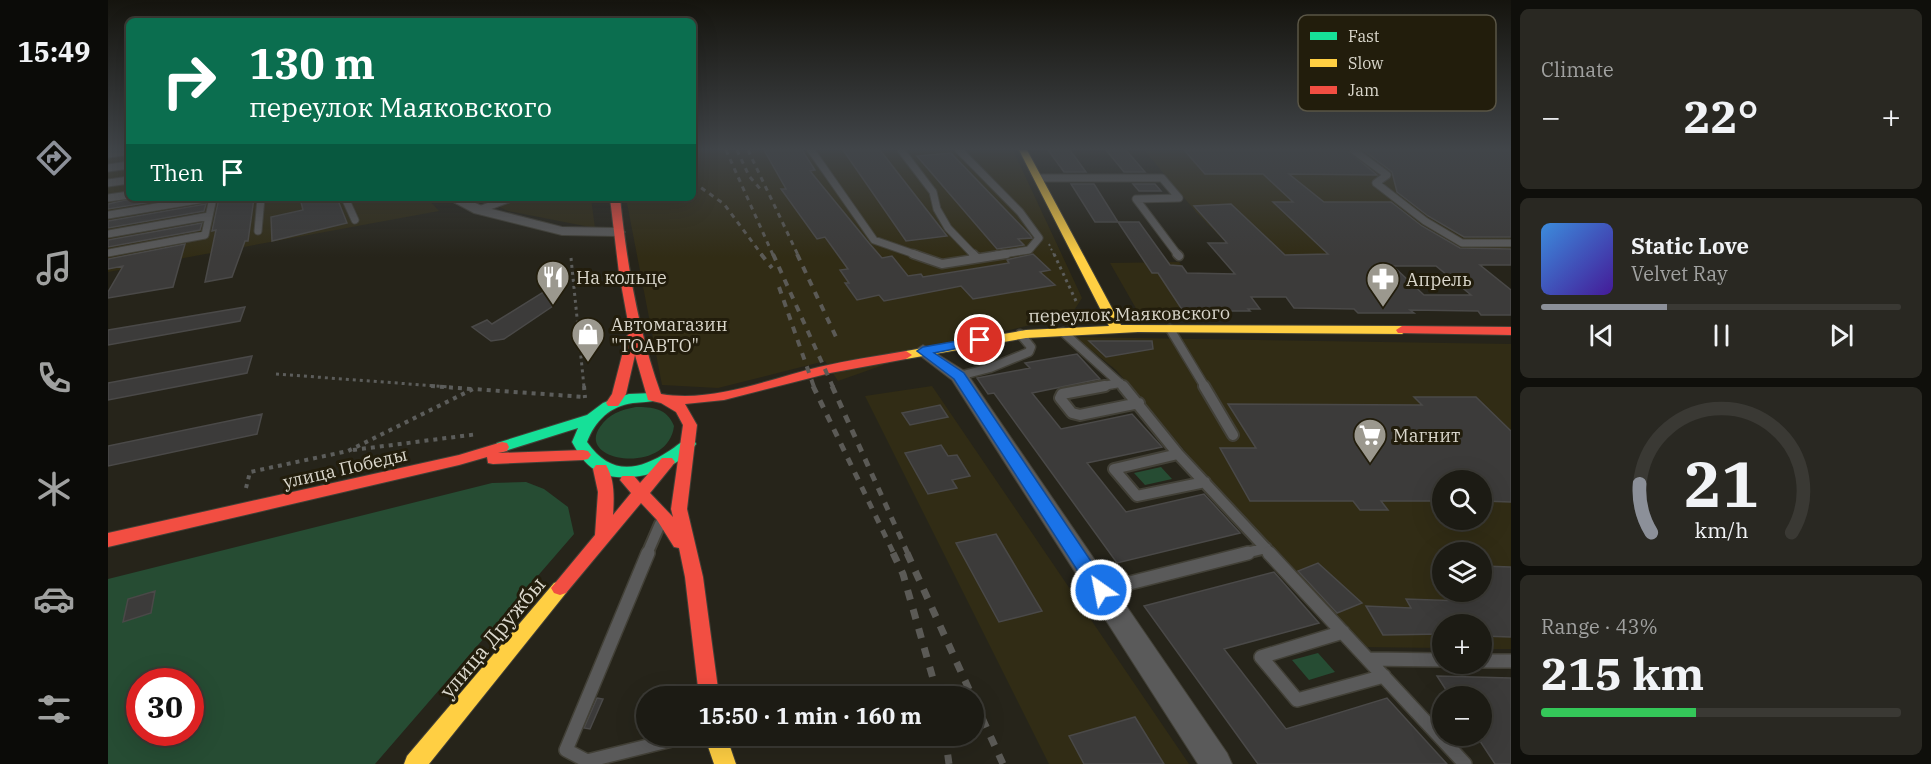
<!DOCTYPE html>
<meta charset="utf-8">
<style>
body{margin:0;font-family:"IBM Plex Serif",serif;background:#292822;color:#f1f3f6;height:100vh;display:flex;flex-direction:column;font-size:22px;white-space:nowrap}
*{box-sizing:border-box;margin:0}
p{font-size:20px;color:#a0a1a0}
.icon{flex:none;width:33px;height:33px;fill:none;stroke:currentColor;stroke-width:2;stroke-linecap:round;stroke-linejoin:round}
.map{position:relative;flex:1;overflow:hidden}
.sheet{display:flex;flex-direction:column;gap:9px;padding:9px;background:#0f0f0b;width:420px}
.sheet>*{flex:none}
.hud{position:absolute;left:18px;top:18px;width:570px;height:183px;border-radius:9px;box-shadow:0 6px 24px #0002,0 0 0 2px #3a3934;background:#0b6e4f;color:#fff;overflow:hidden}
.controls{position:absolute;left:1324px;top:470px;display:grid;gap:12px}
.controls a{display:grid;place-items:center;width:60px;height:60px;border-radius:50%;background:#1c1b14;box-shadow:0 6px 24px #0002,0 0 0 2px #3a3934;font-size:30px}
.speed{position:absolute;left:18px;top:668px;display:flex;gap:12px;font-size:30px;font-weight:700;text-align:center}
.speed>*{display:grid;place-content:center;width:78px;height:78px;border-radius:50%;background:#1c1b14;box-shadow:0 6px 24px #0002,0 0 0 2px #3a3934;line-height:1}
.speed .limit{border:9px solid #d22;background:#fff;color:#111}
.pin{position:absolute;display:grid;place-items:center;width:51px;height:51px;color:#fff;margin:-26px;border:3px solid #fff;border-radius:50%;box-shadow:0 2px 6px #0007}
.me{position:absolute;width:66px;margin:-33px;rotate:327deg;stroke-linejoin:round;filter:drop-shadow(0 0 4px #0008)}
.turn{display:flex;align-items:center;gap:21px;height:126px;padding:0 24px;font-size:27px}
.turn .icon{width:78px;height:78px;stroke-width:2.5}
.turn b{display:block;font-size:42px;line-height:51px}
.then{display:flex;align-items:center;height:57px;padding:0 24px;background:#0003;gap:12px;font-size:22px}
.big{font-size:45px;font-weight:800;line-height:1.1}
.sheet .tile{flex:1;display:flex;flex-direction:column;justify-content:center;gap:9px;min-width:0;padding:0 21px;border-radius:9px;background:#292822}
.sheet .dial{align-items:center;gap:0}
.dial svg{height:156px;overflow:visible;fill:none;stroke:#3a3934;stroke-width:7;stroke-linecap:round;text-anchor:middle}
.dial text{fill:#f1f3f6;stroke:none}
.song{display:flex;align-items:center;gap:18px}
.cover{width:72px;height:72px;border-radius:9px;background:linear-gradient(135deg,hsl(210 70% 55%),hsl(260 70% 35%))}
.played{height:6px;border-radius:3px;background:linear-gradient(90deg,#8c9099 35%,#3a3934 35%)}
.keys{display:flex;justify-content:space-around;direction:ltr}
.heat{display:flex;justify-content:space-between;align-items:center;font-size:33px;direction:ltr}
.charge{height:9px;border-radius:4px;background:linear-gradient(90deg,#34c759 43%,#3a3934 0)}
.trip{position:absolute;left:528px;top:686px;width:348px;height:60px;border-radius:30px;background:#1c1b14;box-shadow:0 6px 24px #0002,0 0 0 2px #3a3934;font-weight:800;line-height:60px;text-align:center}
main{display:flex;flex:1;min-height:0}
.tabs{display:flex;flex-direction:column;width:108px;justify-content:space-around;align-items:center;background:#0b0b08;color:#a0a1a0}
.tabs .icon{width:42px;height:42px}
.tabs .current{color:#8c9099}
.tabs b{font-size:27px;color:#f1f3f6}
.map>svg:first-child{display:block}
</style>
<main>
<nav class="tabs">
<b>15:49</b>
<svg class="icon current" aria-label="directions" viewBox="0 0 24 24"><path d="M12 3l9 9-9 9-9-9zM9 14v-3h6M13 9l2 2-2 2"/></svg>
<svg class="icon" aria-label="music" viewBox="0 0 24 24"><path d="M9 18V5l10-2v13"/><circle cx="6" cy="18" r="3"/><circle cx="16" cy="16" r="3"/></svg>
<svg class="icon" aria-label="phone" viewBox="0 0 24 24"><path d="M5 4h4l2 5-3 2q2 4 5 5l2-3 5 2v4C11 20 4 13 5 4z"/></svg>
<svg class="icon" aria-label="climate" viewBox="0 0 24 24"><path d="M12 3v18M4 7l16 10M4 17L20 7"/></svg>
<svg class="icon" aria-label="car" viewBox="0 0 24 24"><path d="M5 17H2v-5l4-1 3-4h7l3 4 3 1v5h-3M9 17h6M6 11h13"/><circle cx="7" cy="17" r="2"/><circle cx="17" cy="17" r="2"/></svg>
<svg class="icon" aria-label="filters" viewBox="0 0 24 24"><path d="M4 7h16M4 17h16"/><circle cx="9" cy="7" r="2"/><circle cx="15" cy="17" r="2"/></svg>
</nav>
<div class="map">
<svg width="1403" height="764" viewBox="0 0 1403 764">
<rect width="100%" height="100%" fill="#26241a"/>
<path fill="#312c15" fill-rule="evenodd" d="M0,150H21V198H319L331,211L0,272Z
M585,150H905L974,298L963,315L815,351L730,381L717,361L610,388L554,385L518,198H585Z
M1036,150H1403V265L1142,267L1088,212Z
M372,198H483L487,228L400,211Z
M1071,262L1107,313L1030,312L1002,263Z
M967,337L1403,344V649H1374V624H1335V648L1251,647L1164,553L1008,370ZM1335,480H1374V519H1335ZM1335,552H1374V591H1335Z
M824,386L1081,764H941L757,396Z"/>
<path fill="#264c33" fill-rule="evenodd" d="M528,407C544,407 559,408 566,426C560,476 467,462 492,427C501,414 512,410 528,407Z
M1053,467L1064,479L1037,485L1026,473Z
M418,482L436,489L460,507L466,534L267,764H0V579L384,483ZM32,681H82V732H32Z
M1210,653L1227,672L1201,680L1184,660Z"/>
<path fill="#3c3b3a" stroke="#4a4948" stroke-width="1.5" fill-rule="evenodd" d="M656,150H694L707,170L702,171L761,243L774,258L784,256L800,276L813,274L815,277L901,263L899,260L902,259L925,254L942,270L932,272L947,285L865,299L853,286L776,301L771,295L749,300L737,283H741L732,270L740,269L717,237L709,239L673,189H678Z
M735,150H772L839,236L798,241Z
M940,150H962L978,172H956Z
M998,150H1018L1037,172H1016Z
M1076,150L1240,151L1269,175L1181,174L1216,202H1283L1314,226L1352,248L1403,249V265H1372L1403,290V315H1373L1370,311L1302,310L1306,313H1250L1246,309L1186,308L1178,297H1143L1152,309H1140L1142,311H1075L1050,273H1044L1010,222H1031L1062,265L1074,266L1079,273L1127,274L1100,243H1119L1086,206L1123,204L1177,255L1220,254L1165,202H1185L1155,174H1097ZM1285,266H1328L1363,295H1316Z
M1255,150H1403V237H1356L1320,216L1289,192L1284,172Z
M843,153L922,235L924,238L910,239L916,245L889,249L809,156Z
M963,184H986L1010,222H987Z
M1025,184H1047L1053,191H1031Z
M26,198H68L0,209V204Z
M111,198H146L140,241H137L124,277L97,282L108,230L104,231Z
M192,198H229L239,223L164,241L163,217L195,210Z
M98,204L96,211L0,228V221Z
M94,223L92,230L0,247V240Z
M77,244L65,287L0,298V292L15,266L0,269V259Z
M437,291L450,297L445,306L396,339L383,341L364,327L379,320L384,324Z
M137,307L132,321L0,345V330Z
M981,341H1044L1045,349L998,357Z
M969,354L992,379L924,393L953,429L1024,414L1054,447L979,463L1018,512L1096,494L1132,533L1009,563L886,393L880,394L869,378L922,368L917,363Z
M144,356L139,373L0,400V383Z
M1306,397H1368L1403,431V502L1374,501V480H1335V501H1273L1280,510H1252L1245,501H1142L1112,448H1148L1120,404L1314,405Z
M832,405L840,417L802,425L794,413Z
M154,414L149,434L0,466V446Z
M833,445L840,456L849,455L862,476L844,480L849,488L820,494L797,453Z
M888,534L934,611L891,622L848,543Z
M1210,563L1254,603L1229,613L1190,571Z
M1374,566L1403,567V637L1374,636V624H1335V634L1275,635L1258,606L1303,608L1298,599L1355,601L1347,591H1374Z
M1166,572L1211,623L1116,649L1178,729L1279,698L1339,764H1150L1036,606Z
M47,591L43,613L15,622L20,599Z
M1329,676L1403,678V764H1387L1368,735H1374V696H1342Z
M489,698L495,699L482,729L476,728Z
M1027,717L1056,764H976L961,736Z"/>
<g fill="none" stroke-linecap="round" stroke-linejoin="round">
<g stroke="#424037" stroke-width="9">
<path id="lane-far3" d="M703,150L766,240L809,255
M793,150L825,192L829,209L840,228L866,255
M851,150L912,212L931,238L921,250L889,255
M1245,150L1279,175L1268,183L1317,221L1354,243H1403
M0,154L21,151
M0,168L21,165
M930,178H1054L1071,198L1028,199L1070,255
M0,183L21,180
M0,198L21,195
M237,198L247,220
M371,210L403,198
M0,215L102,198
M150,231L153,198
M0,234L101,216
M0,253L97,235L105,198"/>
</g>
<g stroke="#424037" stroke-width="11">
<path id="lane-far2" d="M805,254L834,264L898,254
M865,254L869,258
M1069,254L1071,256
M1062,329L1097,387
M955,332L1016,387
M851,376L882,368L921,352L923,347L912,334
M989,387L1012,383"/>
</g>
<g stroke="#424037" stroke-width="14">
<path id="lane-far1" d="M997,386L954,394L952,398L964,413L972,415L1031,403
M1015,386L1070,454L1163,554
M1096,386L1125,435
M1070,454L1006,469L1029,496L1097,482
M539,554L552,524
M1134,554L1158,548"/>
</g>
<g stroke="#424037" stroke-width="16">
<path id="lane" d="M540,553L458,750L479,761L584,735
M1161,553L1357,764
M994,590L1140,553
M1235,632L1153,657L1189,700L1276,676
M1260,659L1335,660
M1374,661H1403"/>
</g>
<g stroke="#424037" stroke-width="2">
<path id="street" d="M338,198H356L376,207L454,227L510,228L517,232L510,236L454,235L366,213Z
M815,345L858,372L1119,753L1124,764H1090L844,380L806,351Z"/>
</g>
<g stroke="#424037" stroke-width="2">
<path id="fast" d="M545,393L550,394L552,397L550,400C542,402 534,402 525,403C502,406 487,421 479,442C502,475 529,472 561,451C570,446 575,437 586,440L588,444C571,471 515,488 487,470C476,463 470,453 464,442L470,428L394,452L389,451L387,447L389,443L479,415L495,403L505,399L521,394Z"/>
</g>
<g stroke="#424037" stroke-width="2">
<path id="slow" d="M911,150H919L1013,325L1294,326L1300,330L1294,334L1030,332L918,338L798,359L793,358L792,355L798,351L918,330L1001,326Z
M452,581L458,583L461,588L458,593L321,764H296L299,756L446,583Z
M596,735H618L628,764H606Z"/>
</g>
<g stroke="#424037" stroke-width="2">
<path id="jam" d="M502,198H512C519,265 530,330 553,394C605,403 661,379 711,367C740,360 769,356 798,351L804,355L798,359L722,373L616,400L577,404L589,425L579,509L595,577L611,696H591L577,577L571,548L566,547L549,520L533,503L458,593L452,595L446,593L443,588L487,535L490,492L485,469L488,465H498C507,480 506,498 505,515L523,493L512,480L514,476H526L532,483L554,458H564L567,462L564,466L542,493L565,517L563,509L575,425L568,412L553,403L540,400L527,355L518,394L510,406H500L498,403L504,394L519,336L522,333L511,273Z
M1294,326L1403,327V335L1290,333L1288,330Z
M394,442L399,443L401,447L399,451L390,453L475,450L480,451L483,455L480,459L475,460L385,464L380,463L379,457L351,465L0,547V533L351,455Z"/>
</g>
<path stroke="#5c5d5b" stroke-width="2" stroke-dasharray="2 3" stroke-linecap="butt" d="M941,244L946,255"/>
<path stroke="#5c5d5b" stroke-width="3" stroke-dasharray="3 4" stroke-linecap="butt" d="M946,254L968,301
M463,258L476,387
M168,374L342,387"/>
<path stroke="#5c5d5b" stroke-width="4" stroke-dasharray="4 5" stroke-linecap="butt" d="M323,386L363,389
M476,386L477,398
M245,450L370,434
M138,488L142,472L240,451L365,389L477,397"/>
<use href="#lane-far3" stroke="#5a5a5a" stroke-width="7"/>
<use href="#lane-far2" stroke="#5a5a5a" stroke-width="8"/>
<use href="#lane-far1" stroke="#5a5a5a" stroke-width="10"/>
<use href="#lane" stroke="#5a5a5a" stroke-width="13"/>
<use href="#street" fill="#5a5a5a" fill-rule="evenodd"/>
<use href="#fast" fill="#16e098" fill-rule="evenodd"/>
<use href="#slow" fill="#ffcf43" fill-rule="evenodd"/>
<use href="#jam" fill="#f24e42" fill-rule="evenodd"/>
<path stroke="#5b5a56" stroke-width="3" stroke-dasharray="5 5" stroke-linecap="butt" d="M618,150L665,255
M629,150L641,176L654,191
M640,150L690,255
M585,182L616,204L654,255"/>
<path stroke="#5b5a56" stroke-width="4" stroke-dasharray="7 7" stroke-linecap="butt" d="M653,254L664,268
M665,254L725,387
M689,254L729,339
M671,287L706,387"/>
<path stroke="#5b5a56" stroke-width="5" stroke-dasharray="8 8" stroke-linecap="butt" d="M705,386L786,554
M724,386L800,554"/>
<path stroke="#5b5a56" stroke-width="7" stroke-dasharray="10 10" stroke-linecap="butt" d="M785,553L795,574L830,696
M799,553L864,696
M866,700L895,764
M837,735L841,764"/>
</g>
<linearGradient id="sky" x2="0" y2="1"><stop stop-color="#15140e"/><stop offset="0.58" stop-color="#414549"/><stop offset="1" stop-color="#414549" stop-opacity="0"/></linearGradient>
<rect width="1403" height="257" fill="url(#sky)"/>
<path fill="#1a73e8" stroke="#114b97" stroke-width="1.5" d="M872,337L878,340L876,343L826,353L856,373L999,585L1002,590L999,596L993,598L986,596L846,379L809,351L815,347Z"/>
<defs>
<g id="restaurant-pin" transform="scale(1.725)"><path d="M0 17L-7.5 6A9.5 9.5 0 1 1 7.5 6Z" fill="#9b988e" stroke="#221d0c"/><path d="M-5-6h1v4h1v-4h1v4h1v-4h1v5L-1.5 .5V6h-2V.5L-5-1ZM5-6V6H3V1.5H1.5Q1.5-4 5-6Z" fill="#fff"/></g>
<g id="pharmacy-pin" transform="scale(1.725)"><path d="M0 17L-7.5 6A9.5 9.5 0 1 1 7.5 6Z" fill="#9b988e" stroke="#221d0c"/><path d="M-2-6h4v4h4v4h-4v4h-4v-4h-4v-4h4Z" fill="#fff"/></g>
<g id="shop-pin" transform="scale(1.725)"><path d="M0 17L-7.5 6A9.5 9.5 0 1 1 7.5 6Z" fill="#9b988e" stroke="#221d0c"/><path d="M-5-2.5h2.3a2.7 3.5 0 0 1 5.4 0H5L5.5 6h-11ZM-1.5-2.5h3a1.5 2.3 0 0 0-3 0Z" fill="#fff"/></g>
<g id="supermarket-pin" transform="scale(1.725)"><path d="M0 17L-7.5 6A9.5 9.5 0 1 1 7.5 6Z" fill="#9b988e" stroke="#221d0c"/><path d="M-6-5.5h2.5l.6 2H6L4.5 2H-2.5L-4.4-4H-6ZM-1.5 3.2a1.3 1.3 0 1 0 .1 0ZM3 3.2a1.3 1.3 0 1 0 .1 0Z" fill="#fff"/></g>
</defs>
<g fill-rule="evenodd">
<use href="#restaurant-pin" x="445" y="277"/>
<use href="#pharmacy-pin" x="1275" y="279"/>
<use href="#shop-pin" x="480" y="334"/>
<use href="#supermarket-pin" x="1262" y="435"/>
</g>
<g text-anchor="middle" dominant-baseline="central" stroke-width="6" stroke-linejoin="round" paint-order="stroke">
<g font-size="18" fill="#dad7cc" stroke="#221d0c" text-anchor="start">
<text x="468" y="277">На кольце</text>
<text x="1298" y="279">Апрель</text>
<text x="503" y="324">Автомагазин<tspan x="503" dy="21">"ТОАВТО"</tspan></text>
<text x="1285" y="435">Магнит</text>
</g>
<g font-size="18" fill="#dad7cc" stroke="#221d0c">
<text transform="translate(1021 314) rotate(-1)">переулок Маяковского</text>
<text transform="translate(237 468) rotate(-13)">улица Победы</text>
</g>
<g font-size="21" fill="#dad7cc" stroke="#221d0c">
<text transform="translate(384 637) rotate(-50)">улица Дружбы</text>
</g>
</g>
<rect x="1190" y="15" width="198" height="96" rx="9" fill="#221d0c" stroke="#595546" stroke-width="1.5"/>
<rect x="1202" y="32" width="27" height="8" fill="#16e098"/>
<rect x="1202" y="59" width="27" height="8" fill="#ffcf43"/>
<rect x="1202" y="86" width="27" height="8" fill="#f24e42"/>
<g font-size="16" fill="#dad7cc">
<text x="1240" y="42">Fast</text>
<text x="1240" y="69">Slow</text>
<text x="1240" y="96">Jam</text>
</g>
</svg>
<div class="controls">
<a><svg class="icon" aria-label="search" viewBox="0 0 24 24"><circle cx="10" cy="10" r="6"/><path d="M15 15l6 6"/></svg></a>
<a><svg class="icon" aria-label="layers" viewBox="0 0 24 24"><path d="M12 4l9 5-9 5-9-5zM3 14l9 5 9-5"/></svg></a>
<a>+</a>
<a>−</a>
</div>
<div class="speed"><div class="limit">30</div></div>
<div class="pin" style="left:872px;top:340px;background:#d93025"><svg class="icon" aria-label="arrive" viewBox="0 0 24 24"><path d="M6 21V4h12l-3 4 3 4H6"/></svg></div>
<svg class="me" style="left:993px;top:590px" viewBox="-20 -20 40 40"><circle r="17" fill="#1a73e8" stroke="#fff" stroke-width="3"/><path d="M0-11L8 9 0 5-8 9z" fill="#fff"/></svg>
<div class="trip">15:50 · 1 min · 160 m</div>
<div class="hud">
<div class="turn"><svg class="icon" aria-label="right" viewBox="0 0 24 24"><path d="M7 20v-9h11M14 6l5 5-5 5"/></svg><div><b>130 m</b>переулок Маяковского</div></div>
<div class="then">Then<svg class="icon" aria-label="arrive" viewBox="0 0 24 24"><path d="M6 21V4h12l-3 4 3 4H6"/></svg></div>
</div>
</div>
<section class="sheet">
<div class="tile"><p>Climate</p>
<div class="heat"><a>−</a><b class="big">22°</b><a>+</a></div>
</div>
<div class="tile">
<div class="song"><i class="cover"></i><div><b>Static Love</b><p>Velvet Ray</p></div></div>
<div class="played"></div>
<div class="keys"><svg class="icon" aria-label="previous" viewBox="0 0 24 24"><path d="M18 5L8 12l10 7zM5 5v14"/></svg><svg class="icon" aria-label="pause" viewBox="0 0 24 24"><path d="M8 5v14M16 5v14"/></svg><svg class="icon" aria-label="next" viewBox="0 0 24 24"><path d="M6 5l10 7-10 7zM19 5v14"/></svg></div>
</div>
<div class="tile dial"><svg viewBox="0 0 100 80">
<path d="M14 69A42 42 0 1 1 86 69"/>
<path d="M14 69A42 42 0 0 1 8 44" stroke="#8c9099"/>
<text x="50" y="56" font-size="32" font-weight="700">21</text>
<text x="50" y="72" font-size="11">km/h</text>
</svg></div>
<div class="tile"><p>Range · 43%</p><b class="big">215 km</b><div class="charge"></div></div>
</section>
</main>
